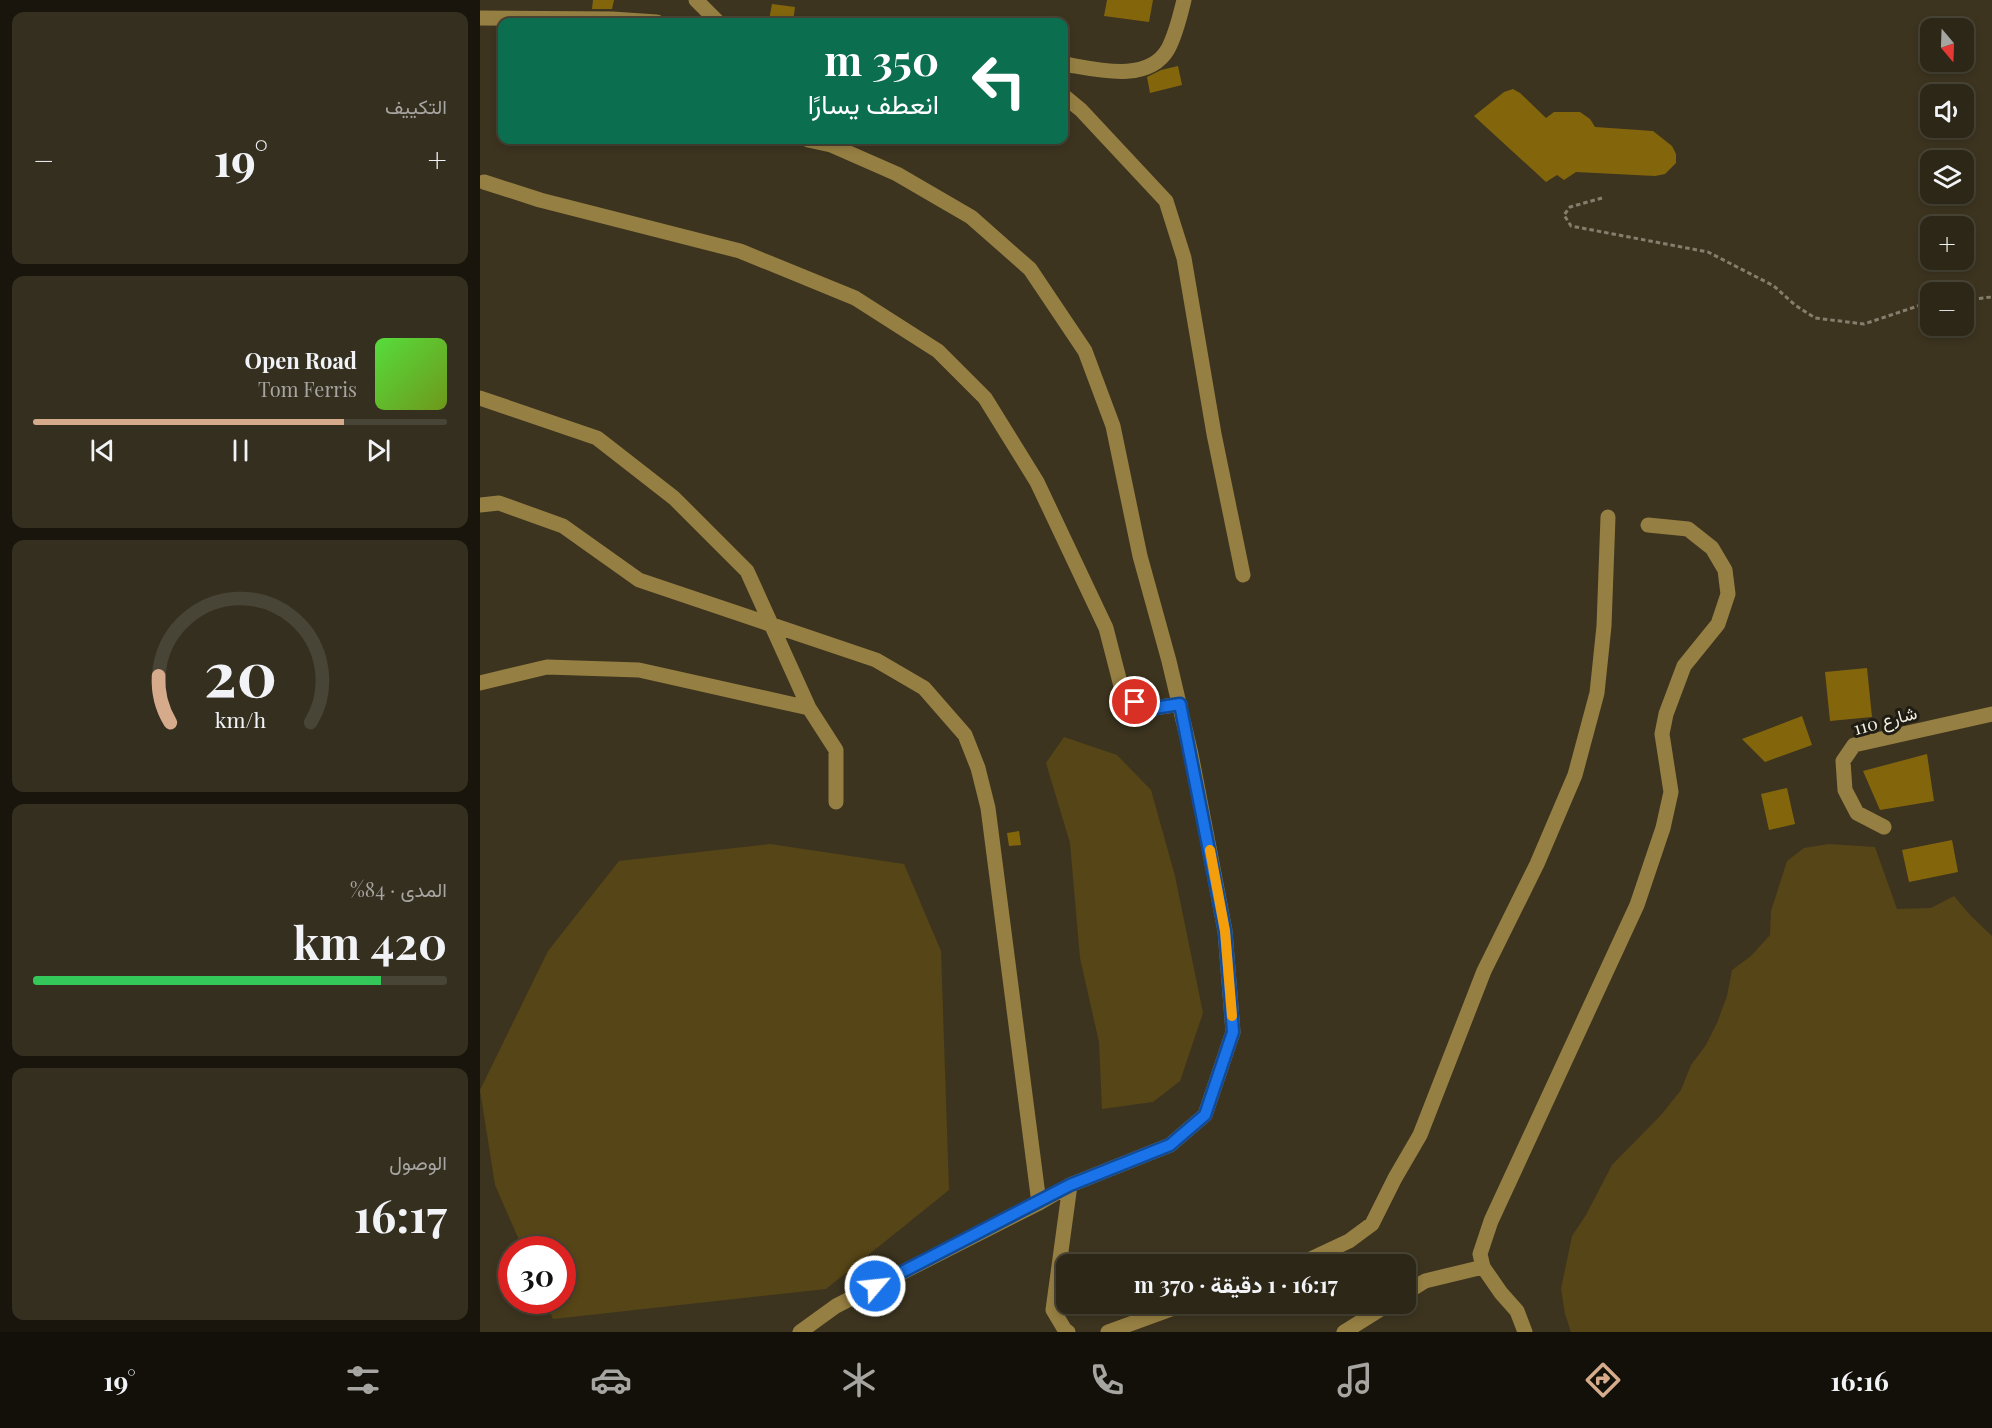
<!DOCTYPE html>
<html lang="ar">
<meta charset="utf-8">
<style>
body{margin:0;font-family:"Playfair Display",Vazirmatn,serif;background:#352f20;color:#f1f3f6;direction:rtl;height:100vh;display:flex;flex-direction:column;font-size:22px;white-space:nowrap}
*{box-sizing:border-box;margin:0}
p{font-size:20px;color:#a7a5a1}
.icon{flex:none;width:33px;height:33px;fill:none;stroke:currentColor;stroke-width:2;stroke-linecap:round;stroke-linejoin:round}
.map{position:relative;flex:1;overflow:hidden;direction:ltr}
.side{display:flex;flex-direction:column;gap:12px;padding:12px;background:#19150d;width:480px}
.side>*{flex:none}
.top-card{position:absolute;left:18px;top:18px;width:570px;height:126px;border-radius:12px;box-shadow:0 3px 9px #0003,0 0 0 2px #484436;direction:rtl;background:#0b6e4f;color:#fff;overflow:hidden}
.needle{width:39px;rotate:161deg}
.buttons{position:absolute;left:1440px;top:18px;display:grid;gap:12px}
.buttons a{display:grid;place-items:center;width:54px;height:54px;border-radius:12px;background:#2d2717;box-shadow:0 3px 9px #0003,0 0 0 2px #484436;font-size:30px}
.speed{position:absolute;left:18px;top:1236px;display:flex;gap:12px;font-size:30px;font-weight:700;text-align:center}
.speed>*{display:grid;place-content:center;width:78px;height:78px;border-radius:50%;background:#2d2717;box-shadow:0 3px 9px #0003,0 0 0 2px #484436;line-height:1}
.speed .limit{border:9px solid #d22;background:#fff;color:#111}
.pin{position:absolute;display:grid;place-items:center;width:51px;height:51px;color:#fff;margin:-26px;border:3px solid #fff;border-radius:50%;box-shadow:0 2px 6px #0007}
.me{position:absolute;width:66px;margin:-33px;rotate:62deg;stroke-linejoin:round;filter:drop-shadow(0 0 4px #0008)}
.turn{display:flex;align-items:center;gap:21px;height:126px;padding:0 30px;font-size:27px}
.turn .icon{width:78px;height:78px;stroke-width:2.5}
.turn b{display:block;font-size:42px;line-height:51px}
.big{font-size:45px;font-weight:700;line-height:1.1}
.side .tile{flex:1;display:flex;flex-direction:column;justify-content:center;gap:9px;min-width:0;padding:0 21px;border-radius:12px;background:#352f20}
.side .dial{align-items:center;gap:0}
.dial svg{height:156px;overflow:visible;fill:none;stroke:#484436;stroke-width:7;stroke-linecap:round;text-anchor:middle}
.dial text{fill:#f1f3f6;stroke:none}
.song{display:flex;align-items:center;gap:18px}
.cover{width:72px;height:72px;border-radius:9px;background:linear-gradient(135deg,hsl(110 70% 55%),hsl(80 70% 35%))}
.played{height:6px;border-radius:3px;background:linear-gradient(90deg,#d6ab8b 75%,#484436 75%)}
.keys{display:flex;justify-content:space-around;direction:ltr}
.heat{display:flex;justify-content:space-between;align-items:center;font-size:33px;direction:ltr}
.charge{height:9px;border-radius:4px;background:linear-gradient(90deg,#34c759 84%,#484436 0)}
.trip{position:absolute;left:576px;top:1254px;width:360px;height:60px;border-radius:12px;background:#2d2717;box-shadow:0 3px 9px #0003,0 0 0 2px #484436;font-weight:700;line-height:60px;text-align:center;direction:rtl}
.dock{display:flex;height:96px;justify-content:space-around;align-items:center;background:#121009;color:#a7a5a1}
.dock .icon{width:42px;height:42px}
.dock .current{color:#d6ab8b}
.dock b{font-size:27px;color:#f1f3f6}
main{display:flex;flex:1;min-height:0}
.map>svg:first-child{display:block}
</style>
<main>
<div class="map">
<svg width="1512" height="1332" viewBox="0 0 1512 1332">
<rect width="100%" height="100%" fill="#3c341f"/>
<path fill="#564516" d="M584,737L637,755L671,790L695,876L723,1013L700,1081L673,1102L622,1109L619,1042L600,958L590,843L566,763Z
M290,844L424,864L461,951L469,1190L346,1289L73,1319L65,1301L82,1300V1250L43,1249L15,1185L0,1090L68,951L139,861Z
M1349,844L1395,847L1417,909L1451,908L1474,896L1491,916L1512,936V1332H1091L1085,1314L1081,1289L1092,1236L1106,1215L1132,1165L1181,1115L1201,1090L1211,1065L1226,1045L1237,1023L1247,996L1252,970L1271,956L1290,935L1291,911L1307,861L1324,848Z"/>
<path fill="#83660c" d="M113,0H134L132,9H112Z
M627,0H673L669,22L624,16Z
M292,4L315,7L313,22L289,20Z
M698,66L702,85L670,93L667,77L681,70Z
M1033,89L1040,93L1066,118L1074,112H1100L1110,119L1115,127L1173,131L1192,146L1196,154V163L1185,174L1175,176L1096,172L1084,180L1077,175L1066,182L994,116L1024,92Z
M1387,668L1392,717L1350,721L1345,672Z
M1322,716L1332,745L1285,762L1262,739Z
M1447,754L1454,801L1400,810L1383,771Z
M1307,788L1315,824L1289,830L1281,794Z
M539,831L541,845L529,846L527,833Z
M1472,840L1478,872L1429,882L1422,850Z"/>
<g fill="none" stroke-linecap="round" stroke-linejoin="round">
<path stroke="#857e6c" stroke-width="3" stroke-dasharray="4.5 3" stroke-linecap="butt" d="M1122,198L1090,207L1084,215L1091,226L1228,252L1294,286L1315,305L1335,318L1384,324L1450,302
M1484,300L1512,297"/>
<path stroke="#967f42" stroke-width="15" d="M216,0L238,22
M0,18L132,19L177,22
M584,64C615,69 668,84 688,49C696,34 700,16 704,0
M584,96L601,110L686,201L704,258L734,434L763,575
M328,140L351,145L417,174L491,217L550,269L605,351L633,426L660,556L689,661L711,754L745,931L753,1032L725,1115L690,1145L590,1185L559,1203
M4,182L60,200L260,251L375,298L458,351L505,398L557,482L626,628L643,694L668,709L700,704
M0,398L117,438L194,498L267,571L329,708L159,670L67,667L0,683
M0,505L19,503L83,526L159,580L396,660L444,688L485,735L498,768L508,808L559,1203L356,1306L320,1332
M329,708L356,750V802
M1404,827L1377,813L1365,790L1363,761L1374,745L1512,714
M820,1264L869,1241L892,1224L915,1178L940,1135L1004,971L1057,864L1095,775L1117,693L1124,626L1128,517
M926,1293L945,1281L1003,1267
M588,1332L585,1330L573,1310L590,1185
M628,1332L705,1304
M864,1332L909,1304
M1045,1332L1037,1311L1021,1293L1003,1267L1000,1254L1011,1221L1157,905L1183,828L1191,792L1182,734L1186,714L1204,666L1238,624L1248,594L1245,570L1232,548L1208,529L1168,525"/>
</g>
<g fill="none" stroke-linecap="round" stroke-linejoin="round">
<g stroke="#114b97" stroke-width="15">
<path id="route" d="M395,1286L590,1185L690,1145L725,1115L753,1032L745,931L700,704L668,709L655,702"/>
</g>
<use href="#route" stroke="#1a73e8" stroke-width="10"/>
<path stroke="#f59e0b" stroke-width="10" d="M730,850L745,931L752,1016"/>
</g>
<g text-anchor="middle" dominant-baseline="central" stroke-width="6" stroke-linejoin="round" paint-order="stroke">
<g font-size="18" fill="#f4efe2" stroke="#1f1c13">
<text transform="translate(1405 720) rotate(-15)">شارع 110</text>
</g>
</g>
</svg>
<div class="buttons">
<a><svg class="needle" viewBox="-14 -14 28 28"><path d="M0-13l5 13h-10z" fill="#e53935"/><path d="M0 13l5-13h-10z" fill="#a7a5a1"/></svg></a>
<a><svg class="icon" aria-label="sound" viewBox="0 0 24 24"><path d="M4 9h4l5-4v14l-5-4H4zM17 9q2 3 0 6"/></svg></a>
<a><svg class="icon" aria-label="layers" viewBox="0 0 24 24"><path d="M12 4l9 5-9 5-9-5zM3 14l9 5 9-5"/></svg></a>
<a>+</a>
<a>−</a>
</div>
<div class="speed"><div class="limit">30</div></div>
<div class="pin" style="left:655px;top:702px;background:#d93025"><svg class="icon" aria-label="arrive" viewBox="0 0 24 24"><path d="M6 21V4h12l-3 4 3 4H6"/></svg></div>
<svg class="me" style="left:395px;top:1286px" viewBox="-20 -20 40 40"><circle r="17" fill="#1a73e8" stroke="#fff" stroke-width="3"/><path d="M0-11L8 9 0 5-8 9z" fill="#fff"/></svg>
<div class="trip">16:17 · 1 دقيقة · 370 m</div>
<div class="top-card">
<div class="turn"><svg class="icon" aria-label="left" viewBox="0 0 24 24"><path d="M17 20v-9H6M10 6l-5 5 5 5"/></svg><div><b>350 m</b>انعطف يسارًا</div></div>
</div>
</div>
<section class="side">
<div class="tile"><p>التكييف</p>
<div class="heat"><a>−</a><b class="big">19°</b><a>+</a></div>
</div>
<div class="tile">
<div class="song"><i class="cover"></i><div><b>Open Road</b><p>Tom Ferris</p></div></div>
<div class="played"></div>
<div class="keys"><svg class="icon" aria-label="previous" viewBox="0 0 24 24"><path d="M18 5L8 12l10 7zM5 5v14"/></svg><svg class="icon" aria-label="pause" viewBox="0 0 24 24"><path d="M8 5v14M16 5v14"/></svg><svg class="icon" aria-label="next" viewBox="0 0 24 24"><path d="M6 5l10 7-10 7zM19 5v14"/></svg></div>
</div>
<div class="tile dial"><svg viewBox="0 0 100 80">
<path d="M14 69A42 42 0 1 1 86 69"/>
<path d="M14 69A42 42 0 0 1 8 45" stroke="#d6ab8b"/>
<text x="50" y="56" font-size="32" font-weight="700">20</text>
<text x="50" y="72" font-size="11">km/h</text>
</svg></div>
<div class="tile"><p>المدى · 84%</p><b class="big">420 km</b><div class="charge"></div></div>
<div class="tile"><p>الوصول</p><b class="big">16:17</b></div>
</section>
</main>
<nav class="dock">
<b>16:16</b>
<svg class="icon current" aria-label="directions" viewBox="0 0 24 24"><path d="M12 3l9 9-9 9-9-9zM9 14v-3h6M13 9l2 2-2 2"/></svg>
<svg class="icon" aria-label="music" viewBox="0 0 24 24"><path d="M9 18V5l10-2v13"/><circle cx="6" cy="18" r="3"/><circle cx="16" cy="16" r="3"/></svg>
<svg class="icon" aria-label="phone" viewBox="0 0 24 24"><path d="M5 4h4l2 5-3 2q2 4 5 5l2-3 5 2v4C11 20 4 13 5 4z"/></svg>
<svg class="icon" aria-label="climate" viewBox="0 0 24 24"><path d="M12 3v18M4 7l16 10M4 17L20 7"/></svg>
<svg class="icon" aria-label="car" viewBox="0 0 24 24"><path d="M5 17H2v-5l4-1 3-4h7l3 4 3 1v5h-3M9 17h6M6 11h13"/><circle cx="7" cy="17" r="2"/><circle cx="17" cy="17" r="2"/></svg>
<svg class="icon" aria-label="filters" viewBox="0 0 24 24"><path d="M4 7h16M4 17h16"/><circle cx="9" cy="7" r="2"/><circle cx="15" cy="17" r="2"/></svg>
<b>19°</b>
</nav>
